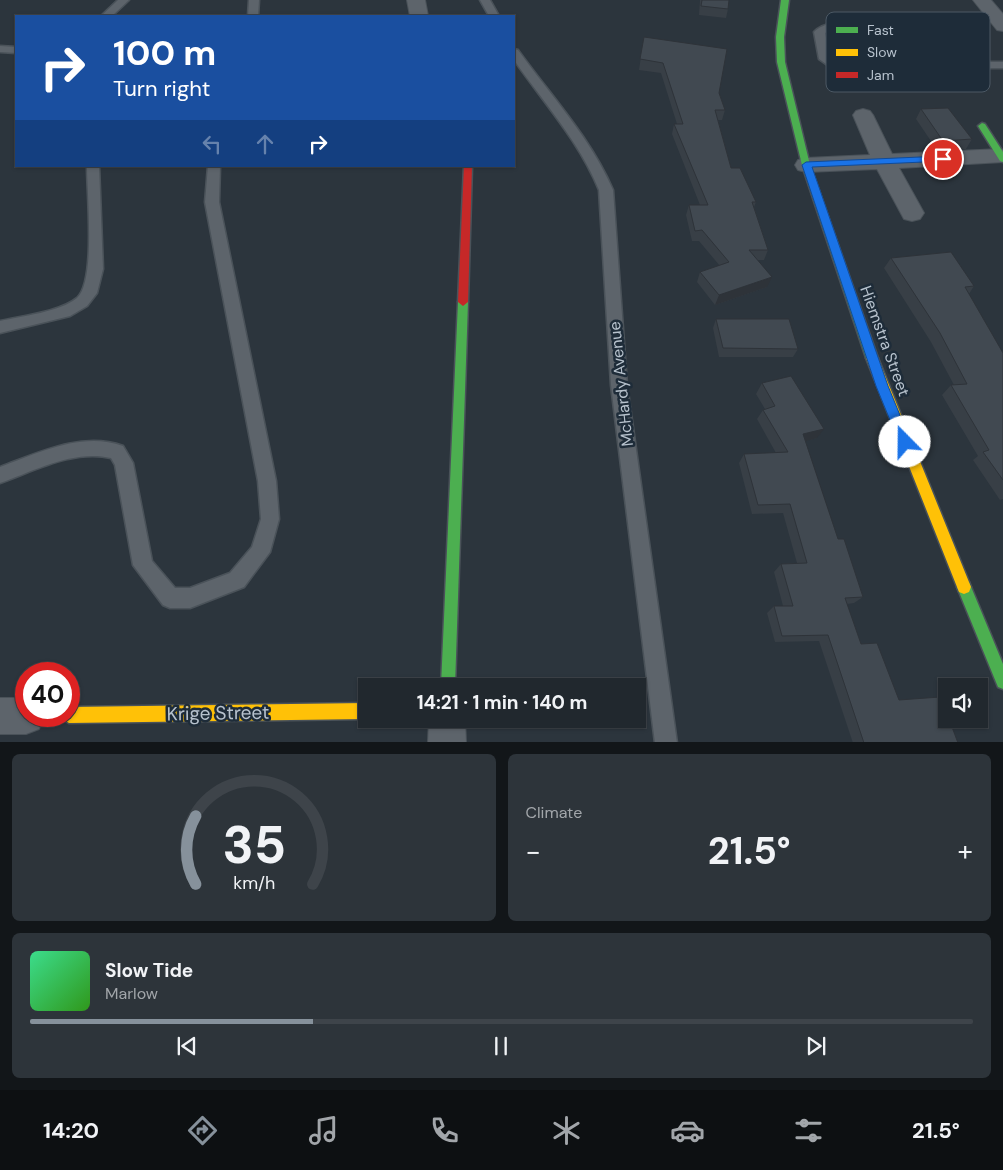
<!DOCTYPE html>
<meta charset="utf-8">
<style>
body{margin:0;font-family:"DM Sans",sans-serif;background:#2d343a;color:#f1f3f6;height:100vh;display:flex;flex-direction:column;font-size:19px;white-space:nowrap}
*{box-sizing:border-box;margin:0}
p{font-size:16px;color:#a2a6aa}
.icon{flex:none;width:28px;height:28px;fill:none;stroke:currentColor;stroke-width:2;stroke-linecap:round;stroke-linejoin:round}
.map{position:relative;height:742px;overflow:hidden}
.sheet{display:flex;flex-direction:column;gap:12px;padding:12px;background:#121619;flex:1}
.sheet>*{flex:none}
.hud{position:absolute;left:15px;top:15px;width:500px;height:152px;border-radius:0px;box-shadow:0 1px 4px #0004,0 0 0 1px #3e444a;background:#1a4fa0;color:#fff;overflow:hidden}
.controls{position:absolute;left:938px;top:678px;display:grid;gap:10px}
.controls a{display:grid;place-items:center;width:50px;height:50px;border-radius:0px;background:#21282e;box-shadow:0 1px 4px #0004,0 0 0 1px #3e444a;font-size:25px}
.speed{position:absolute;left:15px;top:662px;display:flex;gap:10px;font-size:25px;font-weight:700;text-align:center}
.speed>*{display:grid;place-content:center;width:65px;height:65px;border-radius:50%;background:#21282e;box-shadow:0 1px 4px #0004,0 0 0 1px #3e444a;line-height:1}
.speed .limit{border:8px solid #d22;background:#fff;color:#111}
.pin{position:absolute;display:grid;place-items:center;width:42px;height:42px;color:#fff;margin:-21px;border:2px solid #fff;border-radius:50%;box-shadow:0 1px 5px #0007}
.me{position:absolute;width:55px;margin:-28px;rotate:338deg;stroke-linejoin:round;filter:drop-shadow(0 0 4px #0008)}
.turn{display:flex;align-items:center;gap:18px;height:105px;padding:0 15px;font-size:22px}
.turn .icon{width:65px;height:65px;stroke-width:2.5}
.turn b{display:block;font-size:35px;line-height:42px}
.lanes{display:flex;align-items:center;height:48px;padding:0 15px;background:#0003;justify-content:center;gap:25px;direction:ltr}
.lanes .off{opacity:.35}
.big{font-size:38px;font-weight:700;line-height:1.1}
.sheet .tile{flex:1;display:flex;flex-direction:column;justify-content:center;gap:8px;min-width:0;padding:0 18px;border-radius:8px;background:#2d343a}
.sheet .dial{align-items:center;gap:0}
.dial svg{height:130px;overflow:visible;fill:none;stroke:#3e444a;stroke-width:7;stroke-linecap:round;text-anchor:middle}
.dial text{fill:#f1f3f6;stroke:none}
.song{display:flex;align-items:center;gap:15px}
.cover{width:60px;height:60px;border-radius:8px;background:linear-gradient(135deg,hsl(150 70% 55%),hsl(110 70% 35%))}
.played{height:5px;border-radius:2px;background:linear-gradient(90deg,#86919b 30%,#3e444a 30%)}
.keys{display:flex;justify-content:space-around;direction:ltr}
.heat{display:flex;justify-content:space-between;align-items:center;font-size:28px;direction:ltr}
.sheet .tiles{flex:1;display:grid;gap:12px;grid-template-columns:1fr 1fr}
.tile:last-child{grid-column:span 2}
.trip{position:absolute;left:358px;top:678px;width:288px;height:50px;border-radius:0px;background:#21282e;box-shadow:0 1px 4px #0004,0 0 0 1px #3e444a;font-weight:700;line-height:50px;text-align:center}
.tabs{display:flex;height:80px;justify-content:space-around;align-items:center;background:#0d1012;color:#a2a6aa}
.tabs .icon{width:35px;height:35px}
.tabs .current{color:#86919b}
.tabs b{font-size:22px;color:#f1f3f6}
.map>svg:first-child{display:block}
</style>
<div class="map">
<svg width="1003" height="743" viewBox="0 0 1003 743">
<rect width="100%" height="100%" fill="#2c353d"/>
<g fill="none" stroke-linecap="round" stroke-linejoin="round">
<g stroke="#4a5259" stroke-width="3">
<path id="lane" d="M118,0H129L112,16H101Z
M249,0H259L258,16H248Z
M480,0H490L499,16H489Z
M929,20C955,26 968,43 985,62H1003V68H985L979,74L954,79L836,71L819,59L814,32C827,18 859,22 877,21L881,22V26L832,30L825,33L830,58L839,65L954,73L971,69L976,65C961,48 948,31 925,25L924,23Z
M0,46L16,47V53L0,52Z
M514,49L518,50C551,96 590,137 613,190L627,385L677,743H655L611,385L599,190C579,141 544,103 514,60Z
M87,166H99L103,269L97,293L87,306L70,316L0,333V321C22,316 60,312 77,298C96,281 87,194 87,166Z
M208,166H220L219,202L276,481L279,519L270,552L244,587L190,608H170L163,605L133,565L115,465L111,458C74,449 34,471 0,483V467C38,453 82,431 123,446L133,463L152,561L175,588H190L230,573L252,547L261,519L258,481L205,202Z"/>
</g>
<g stroke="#4a5259" stroke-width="2">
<path id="street" d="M407,0H425L428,16H410Z
M973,0H991L1003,14V31L997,30Z
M863,109L870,111L873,115L892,154L1001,149L1003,150V162L899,168L924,213L920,219L912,221L904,219L877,169L806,172L798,170L795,165L798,160L806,158L870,155L853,115L856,111Z
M0,698H26V716H44L39,729L26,734H0Z
M429,719H465L466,743H428Z"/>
</g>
<g stroke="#4a5259" stroke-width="3">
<path id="fast" d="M781,0H789L784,37L785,62L810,165L878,358L876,361H868L866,358L802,165L777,62L776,37Z
M982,123L985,124L1003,152V162L1000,161L978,126Z
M463,298L468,302L455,686H441L458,302Z
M964,580L969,582L1003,664V689L998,687L957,587L959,582Z"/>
</g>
<g stroke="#4a5259" stroke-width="3">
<path id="slow" d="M872,354L876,355L878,358L971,587L969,592L964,594L959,592L957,587L866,358L868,355Z
M366,703V719L69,723L64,720L62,716H69V707Z"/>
</g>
<g stroke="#4a5259" stroke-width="3">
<path id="jam" d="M464,166H472L468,302L463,306L458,302Z"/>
</g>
<use href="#lane" fill="#5d646b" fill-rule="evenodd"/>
<use href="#street" fill="#5d646b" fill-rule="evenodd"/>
<use href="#fast" fill="#4caf50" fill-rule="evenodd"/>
<use href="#slow" fill="#ffc107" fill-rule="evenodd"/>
<use href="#jam" fill="#c62828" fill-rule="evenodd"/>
</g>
<path fill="#383f46" d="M700,0H729L728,9L726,18L699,15Z
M909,14L972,66L954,71L943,70L938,80L913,89L906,78L910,68L926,69L899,67L891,56H862L850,36L856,23Z
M644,37L719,93L725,110L722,120H718L731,168L756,202L754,207L768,250L764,260H757L767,287L715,305L697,282L700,272L720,266L699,241H692L686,215L689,205H700L672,134L674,124H677L661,73L639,70Z
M921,109L972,139L966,149L937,150L916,119Z
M891,258L974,286L969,294L1003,353V499L1000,500L973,460L978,456L942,395L951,385H954L931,342L884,268Z
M716,319L798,349L793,357H719L713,328Z
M762,383L817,438L805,441L838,539L863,597L854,603L847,604L861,644L899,700L958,743H853L819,641L775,642L767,613L774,606H783L774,572L781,564L797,563L783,513L752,514L739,463L744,454L776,453L757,419L763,410L765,409L756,394Z"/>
<path fill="#2e3339" d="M980,53L972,66L954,71L962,58Z
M943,70L938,80L913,89L918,79Z
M772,277L767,287L715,305L719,295Z
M824,429L817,438L796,444L803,434Z"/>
<path fill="#414951" stroke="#2e3339" d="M702,0H729L728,9L701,6Z
M644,37L727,49L719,93L725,110H715L731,168H740L756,202H752L768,250H749L772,277L719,295L700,272L729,262L702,230L695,231L689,205H708L674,124H683L663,63L640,59Z
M948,108L972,139L943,141L921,109Z
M951,252L974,286L965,287L1003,353V480L983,452L989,450L951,385L967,384L940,333L891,258Z
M716,319H789L798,349L723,348Z
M791,376L824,429L803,434L838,539H844L863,597L845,598L861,644L877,643L899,700L940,697L946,712V719H949L958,743H864L828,635L782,636L774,606H793L781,564L807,563L790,504L758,505L744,454L788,452L763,410L775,406L762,383Z"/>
<path fill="#1a73e8" stroke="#114b97" d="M943,156L947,159L946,161L812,167L888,386L911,442L905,447L899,442L876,386L802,165L806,162Z"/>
<g text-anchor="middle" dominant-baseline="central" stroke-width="5" stroke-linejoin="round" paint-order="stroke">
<g font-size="16" fill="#b7c2cd" stroke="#1e2c39">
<text transform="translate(885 341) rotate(70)">Hiemstra Street</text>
<text transform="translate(621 384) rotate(-96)">McHardy Avenue</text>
</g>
<g font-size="19" fill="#b7c2cd" stroke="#1e2c39">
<text transform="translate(218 713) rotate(-1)">Krige Street</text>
</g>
</g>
<rect x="826" y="12" width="164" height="80" rx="8" fill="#1e2c39" stroke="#4c5965" stroke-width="1"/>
<rect x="836" y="27" width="22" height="6" fill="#4caf50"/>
<rect x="836" y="49" width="22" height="7" fill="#ffc107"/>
<rect x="836" y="72" width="22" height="6" fill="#c62828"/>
<g font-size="14" fill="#b7c2cd">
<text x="867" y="35">Fast</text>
<text x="867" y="57">Slow</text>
<text x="867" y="80">Jam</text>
</g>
</svg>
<div class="controls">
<a><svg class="icon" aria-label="sound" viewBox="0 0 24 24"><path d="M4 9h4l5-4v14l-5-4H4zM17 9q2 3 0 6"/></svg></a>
</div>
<div class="speed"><div class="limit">40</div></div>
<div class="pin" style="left:943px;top:159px;background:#d93025"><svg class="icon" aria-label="arrive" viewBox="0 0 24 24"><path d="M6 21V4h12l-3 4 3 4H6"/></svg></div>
<svg class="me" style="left:905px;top:442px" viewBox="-20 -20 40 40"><circle r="19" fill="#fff"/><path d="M0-13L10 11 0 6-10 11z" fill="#1a73e8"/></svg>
<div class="trip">14:21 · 1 min · 140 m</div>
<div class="hud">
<div class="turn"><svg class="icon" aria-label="right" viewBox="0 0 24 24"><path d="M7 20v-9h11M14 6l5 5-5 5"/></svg><div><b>100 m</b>Turn right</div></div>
<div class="lanes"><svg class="icon off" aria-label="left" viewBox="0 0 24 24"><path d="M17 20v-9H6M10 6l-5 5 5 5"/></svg><svg class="icon off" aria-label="ahead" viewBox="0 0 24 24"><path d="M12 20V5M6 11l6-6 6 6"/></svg><svg class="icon" aria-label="right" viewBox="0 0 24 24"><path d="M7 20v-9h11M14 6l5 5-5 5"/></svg></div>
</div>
</div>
<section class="sheet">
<div class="tiles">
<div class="tile dial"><svg viewBox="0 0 100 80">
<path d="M14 69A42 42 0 1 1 86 69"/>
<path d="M14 69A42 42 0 0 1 14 27" stroke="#86919b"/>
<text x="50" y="56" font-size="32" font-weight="700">35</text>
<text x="50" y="72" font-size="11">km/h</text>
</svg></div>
<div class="tile"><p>Climate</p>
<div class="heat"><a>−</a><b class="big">21.5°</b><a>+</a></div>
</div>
<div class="tile">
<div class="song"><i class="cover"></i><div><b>Slow Tide</b><p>Marlow</p></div></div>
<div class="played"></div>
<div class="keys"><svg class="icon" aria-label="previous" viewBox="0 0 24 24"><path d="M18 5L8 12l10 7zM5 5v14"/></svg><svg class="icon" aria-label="pause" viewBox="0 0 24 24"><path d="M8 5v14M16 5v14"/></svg><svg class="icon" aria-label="next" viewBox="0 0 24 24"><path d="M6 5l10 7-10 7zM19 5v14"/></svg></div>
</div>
</div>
</section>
<nav class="tabs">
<b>14:20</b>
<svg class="icon current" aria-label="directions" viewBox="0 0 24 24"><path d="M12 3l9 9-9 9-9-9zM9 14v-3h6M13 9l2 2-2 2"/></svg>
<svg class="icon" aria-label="music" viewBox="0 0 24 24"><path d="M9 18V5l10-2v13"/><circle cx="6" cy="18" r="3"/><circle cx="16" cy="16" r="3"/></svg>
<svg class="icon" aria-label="phone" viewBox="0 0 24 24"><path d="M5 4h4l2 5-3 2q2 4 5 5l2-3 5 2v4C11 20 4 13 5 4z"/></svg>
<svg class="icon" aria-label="climate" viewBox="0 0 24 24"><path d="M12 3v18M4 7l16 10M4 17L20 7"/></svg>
<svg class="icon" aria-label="car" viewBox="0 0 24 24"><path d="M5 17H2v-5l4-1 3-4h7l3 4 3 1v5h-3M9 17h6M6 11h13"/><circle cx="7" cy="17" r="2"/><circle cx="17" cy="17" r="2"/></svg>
<svg class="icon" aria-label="filters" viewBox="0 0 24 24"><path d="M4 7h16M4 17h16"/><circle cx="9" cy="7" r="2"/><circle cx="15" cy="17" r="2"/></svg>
<b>21.5°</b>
</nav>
